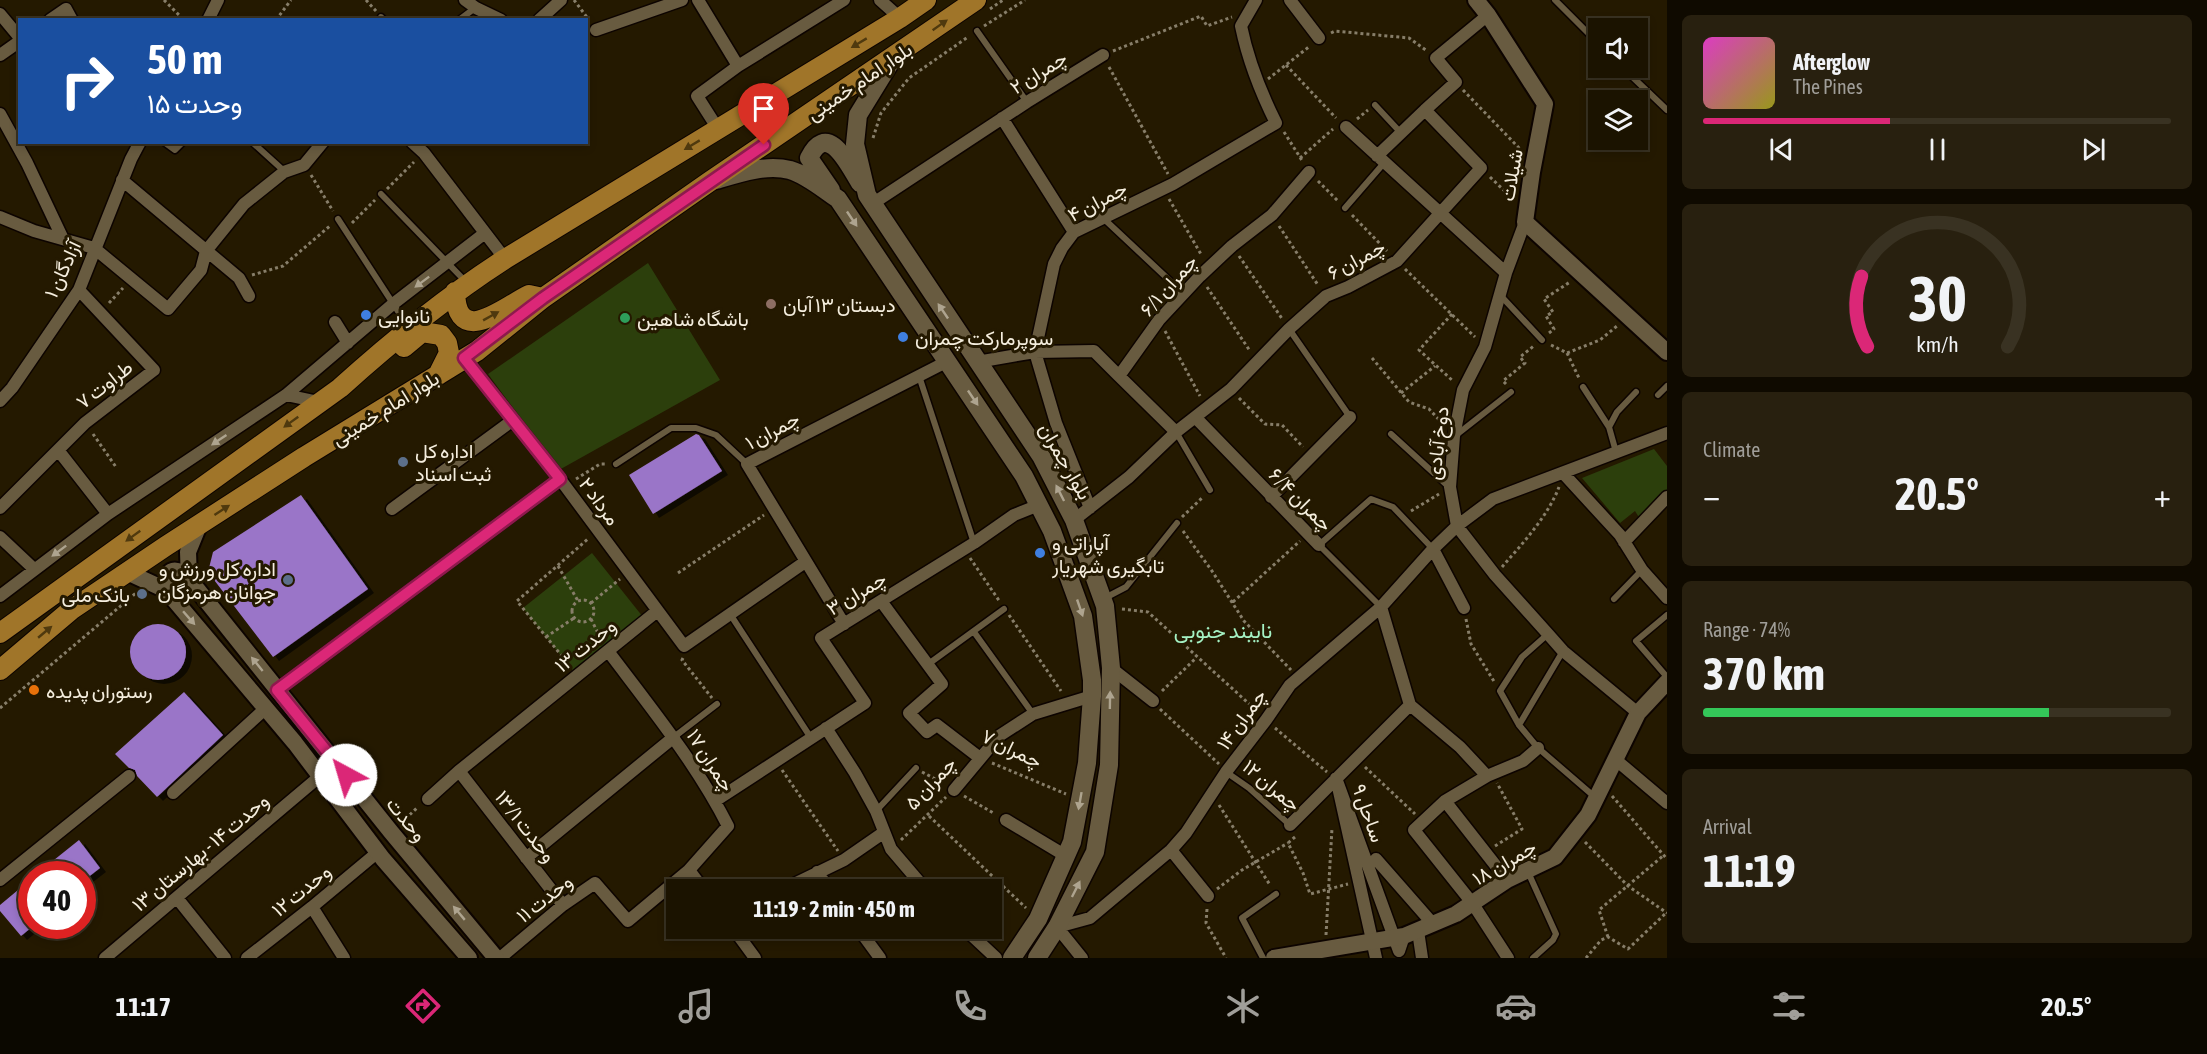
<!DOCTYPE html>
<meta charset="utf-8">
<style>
body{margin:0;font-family:"Asap Condensed",Vazirmatn,sans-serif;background:#28200f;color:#f1f3f6;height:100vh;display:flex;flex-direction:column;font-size:22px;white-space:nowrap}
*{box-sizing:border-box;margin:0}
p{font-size:20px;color:#a09e99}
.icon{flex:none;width:33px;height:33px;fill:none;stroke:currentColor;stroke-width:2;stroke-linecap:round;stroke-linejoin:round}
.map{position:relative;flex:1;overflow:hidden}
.panel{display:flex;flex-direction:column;gap:15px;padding:15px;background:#0f0a00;width:540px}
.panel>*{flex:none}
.hud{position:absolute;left:18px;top:18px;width:570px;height:126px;border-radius:0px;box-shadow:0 3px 9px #0003,0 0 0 2px #393222;background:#1a4fa0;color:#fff;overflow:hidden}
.tools{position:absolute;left:1588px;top:18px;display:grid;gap:12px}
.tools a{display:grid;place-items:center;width:60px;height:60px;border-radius:0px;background:#1b1300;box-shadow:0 3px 9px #0003,0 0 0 2px #393222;font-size:30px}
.speed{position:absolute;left:18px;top:861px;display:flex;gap:12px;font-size:30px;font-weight:700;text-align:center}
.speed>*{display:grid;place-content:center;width:78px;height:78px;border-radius:50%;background:#1b1300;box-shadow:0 3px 9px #0003,0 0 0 2px #393222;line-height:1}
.speed .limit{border:9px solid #d22;background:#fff;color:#111}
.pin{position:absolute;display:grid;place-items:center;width:51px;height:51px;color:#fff;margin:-62px -26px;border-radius:50% 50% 50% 0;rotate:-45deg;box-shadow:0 0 6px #0007}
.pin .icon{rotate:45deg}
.me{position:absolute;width:66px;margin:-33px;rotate:321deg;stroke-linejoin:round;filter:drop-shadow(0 0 4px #0008)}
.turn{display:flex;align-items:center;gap:21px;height:126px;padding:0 30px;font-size:27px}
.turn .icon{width:78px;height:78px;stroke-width:2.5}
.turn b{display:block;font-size:42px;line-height:51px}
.big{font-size:45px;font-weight:700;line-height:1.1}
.panel .widget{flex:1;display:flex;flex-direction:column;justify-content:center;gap:9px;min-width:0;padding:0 21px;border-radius:9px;background:#28200f}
.panel .dial{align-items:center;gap:0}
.dial svg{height:156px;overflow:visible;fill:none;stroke:#393222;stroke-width:7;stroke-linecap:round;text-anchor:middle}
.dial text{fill:#f1f3f6;stroke:none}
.song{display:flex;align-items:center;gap:18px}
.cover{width:72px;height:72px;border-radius:9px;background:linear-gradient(135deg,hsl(310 70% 55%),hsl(60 70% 35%))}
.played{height:6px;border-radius:3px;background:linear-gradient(90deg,#db2777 40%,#393222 40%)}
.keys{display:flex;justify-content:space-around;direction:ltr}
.heat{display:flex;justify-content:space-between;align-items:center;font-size:33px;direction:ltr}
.charge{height:9px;border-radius:4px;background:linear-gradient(90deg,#34c759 74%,#393222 0)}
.trip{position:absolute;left:666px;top:879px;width:336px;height:60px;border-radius:0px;background:#1b1300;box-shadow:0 3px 9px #0003,0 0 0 2px #393222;font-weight:700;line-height:60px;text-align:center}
.tabs{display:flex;height:96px;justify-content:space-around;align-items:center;background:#0b0800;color:#a09e99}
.tabs .icon{width:42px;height:42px}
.tabs .selected{color:#db2777}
.tabs b{font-size:27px;color:#f1f3f6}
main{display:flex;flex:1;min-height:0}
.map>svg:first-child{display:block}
</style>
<main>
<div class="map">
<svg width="1667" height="958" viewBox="0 0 1667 958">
<defs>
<filter id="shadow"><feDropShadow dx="6" dy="4" stdDeviation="0" flood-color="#0009"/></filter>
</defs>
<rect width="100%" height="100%" fill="#241900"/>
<path fill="#2c3f0c" d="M648,263L720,380L559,470L488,374Z
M1654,449L1667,466V491L1640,519L1635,511L1620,523L1582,478Z
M592,553L643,617L574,672L523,608Z"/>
<path fill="#9a74c8" filter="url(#shadow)" d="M696,434L699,435L722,471L653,514L629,475Z
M301,495L368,589L273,657L208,572L213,552Z
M130 652a28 28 0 1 1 56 0a28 28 0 1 1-56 0Z
M184,692L223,735L157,797L137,776L135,770L129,768L115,754Z
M79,840L100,868L82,882V874H66L54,860Z
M24,885L32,894V927L21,936L0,911V905Z"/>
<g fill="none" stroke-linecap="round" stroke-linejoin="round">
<g stroke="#0d0400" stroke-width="9">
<path id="service" d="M1555,0L1599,44
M380,20L381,17L384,20
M459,20L475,8
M977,31L1027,102
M1623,68L1667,110
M1375,105L1401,133
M164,142L175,150L183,142
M252,142L284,171
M381,194L467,283
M1345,208L1384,163
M1103,218L1183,293
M338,219L407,325
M1501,296L1542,340
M1289,329L1350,417
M919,376L974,543
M1583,387L1609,427
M1658,395L1667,386
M1176,432L1210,490
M1391,434L1449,487
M1455,436L1511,392
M1616,452L1609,427L1617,412L1636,392
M616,464L671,428H696L716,435L747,464
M1103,599L1126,587L1177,523
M1614,599L1642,570
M1381,607L1319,545L1371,499L1393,507L1433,549
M730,614L811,738
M1667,615L1636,641L1667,677
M974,632L1033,714
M1548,634L1522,657L1500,691L1519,725L1538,748L1596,798
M927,665L1004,609
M1519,725L1563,651
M674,737L717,704
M1226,772L1249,788L1290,825
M876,811L916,768
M1528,872L1556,934L1553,940L1533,958
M1263,958L1242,918L1276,894"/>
</g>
<g stroke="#0d0400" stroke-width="15">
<path id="minor" d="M465,0L476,8L501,20
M698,0L738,66L697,96L718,129
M880,0L900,18
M1290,0L1319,38
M0,14L20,38
M50,20L66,9L72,20
M208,20L218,0
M539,20L561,0
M596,30L682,0
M0,55L20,41
M738,66L844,0
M0,114L27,163L63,239
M1002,118L1074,232
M1346,127L1506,273
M412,142L424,153L505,259
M1377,156L1425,110
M122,180L239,278L249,296
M872,204L1027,102L1103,55
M0,217L34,231L94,248L168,309L201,270L206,251L244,204L284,172L304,165L323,142
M1525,222L1506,273L1485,347L1463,390L1454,436L1450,487L1457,526L1495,575L1548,634L1563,651L1638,713
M79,290L154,370L85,423L58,450L108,514
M335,322L348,343
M464,358L560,479L684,646L805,562
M977,362L1035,352L1094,351L1119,376
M286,395L319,402
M0,401L12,388L79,290L131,159L140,142
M1196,418L1319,545
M1176,432L1119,376L1159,320L1200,276L1232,246L1272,215L1309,172
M1563,473L1620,535L1642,570L1667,598
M1271,497L1350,417
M0,508L58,450
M1090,508L1056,423L1035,352L1054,264L1062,248L1074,232L1173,184L1276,123C1260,91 1248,60 1241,26L1256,0
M392,509L513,420
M1074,520L1129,477L1176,432L1231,389L1289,329L1326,296L1348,287L1397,261L1481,168L1425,110L1456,82L1436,58L1488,15
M0,537L34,569
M1624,542L1667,497
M1433,549L1464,608
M0,596L108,514L286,395L393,304L485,233
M881,601L942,684L909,713L927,732L937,725L980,758
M1381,607L1410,705
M844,624L747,464L948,361
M608,651C651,708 696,763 728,826L689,870L704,890
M1111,668L1153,701
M277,690L560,479
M826,728L855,773L876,811L891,849L926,890
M1616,760L1667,803
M459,771L563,905
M954,790L999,736L1033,714L1092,696
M173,793L266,708
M428,799L459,771L656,612
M715,801L865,703L821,638L974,543L1014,515L1039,505
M1445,801L1507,880
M1006,820L1066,856
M1290,825L1410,705L1460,747L1487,776
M1171,850L1208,896
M526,858L674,737
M1376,859L1433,924
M817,872L830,890
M0,880L129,776
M782,890L844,860L883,833
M177,898L225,958
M312,907L344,958
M733,928L755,958
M858,928L880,958
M964,928L996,958
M1418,931L1422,958
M105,958L319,777
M247,958L312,907L378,852
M500,958L563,905L595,883L628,921L689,870
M1082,958L1057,927L1090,918L1171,850L1186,833L1226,772L1266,720L1290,685L1381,607L1433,549L1457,526L1493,499L1667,433
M1376,958L1336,778L1399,951L1404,936
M1508,958L1473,904L1414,830L1445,801L1487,776L1523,761L1538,748"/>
</g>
<g stroke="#0d0400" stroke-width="20">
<path id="tertiary" d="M1476,0L1488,15L1545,104L1532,172L1525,222L1667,352
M199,525L188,552L189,579L391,832L496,958
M127,572L166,590L295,743L383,859L469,958
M166,590C165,570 174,564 189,579
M1274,958L1404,936L1456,914L1507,880L1555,857L1588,815L1638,713L1667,682"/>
</g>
<g stroke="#0d0400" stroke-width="21">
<path id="secondary" d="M893,58L858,115L855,144L867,195L1041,456L1074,520L1105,606L1111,668L1109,765L1095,852L1057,927L1037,958
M716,180C739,173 766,164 790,170C807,175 823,189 838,199L1024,476L1052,531L1083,616L1092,680V696L1087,763L1072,842L1038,919L1012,958
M831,190L809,158C828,119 849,166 860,183"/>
</g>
<g stroke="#0d0400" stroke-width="22">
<path id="primary" d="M455,292C457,349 504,307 529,295L543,298
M404,347L422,332L441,335L447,343L449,353L438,375
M0,633L340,388C392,341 446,297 505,259L900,18L926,0
M0,670L71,610L166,546L304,457L477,351L543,298L709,182L976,0"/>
</g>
<path stroke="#877e69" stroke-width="3" stroke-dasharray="3 3" stroke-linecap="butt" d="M164,0L184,20
M366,0L376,11
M574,0L589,20
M990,9L1003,0
M276,20L291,0
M984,26L1025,0
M1331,33L1335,31L1409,38L1427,51
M1113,51L1201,16L1207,26L1232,17
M1286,65L1336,118
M1109,67L1168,174
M1268,79L1310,46
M1463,90L1521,150
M1357,119L1368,110
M1284,132L1303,162
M873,138L881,113L909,78L968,37
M1300,158L1333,129
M311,175L333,211
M1490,177L1513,199
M1318,181L1339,202
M387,189L414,162
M1169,199L1202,256
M1352,215L1387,251
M352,223L375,200
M1279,226L1318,285
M1239,256L1283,320
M1405,269L1475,337
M252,275L283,266L331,225
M1207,287L1250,351
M109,303L123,288
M1452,314L1419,350L1453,381
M1165,331L1200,396
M1549,333L1554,329L1546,316L1553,312L1544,299L1570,282
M1551,345L1567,353L1600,340L1617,326
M1567,353L1579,378
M1372,358L1409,402L1429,409L1443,424
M1506,384L1503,381L1525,363L1520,357L1535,345
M1401,393L1435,366
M1239,398L1265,424L1282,425L1303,447
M93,434L116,467
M576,479L600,464H607
M1411,511L1439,494
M1182,517L1203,497
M1183,531L1212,571L1244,621L1291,670
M970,558L1000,602
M558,566L578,601
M1502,567C1523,543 1548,516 1559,487
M678,573L764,515
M572 611a11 11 0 1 1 22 0a11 11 0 1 1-22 0Z
M1233,602L1300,541
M591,603L620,579
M1122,609L1148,612L1257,711
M1009,615L1061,691
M591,619L601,639
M1466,619L1471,644L1495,683
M546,637L574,618
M683,658L682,660L712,698
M570,666L517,601L589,538
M1162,691L1196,658
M0,708L136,593
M1160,709L1219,764
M1275,728L1327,772
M992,763L1066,794
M1365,767L1415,814
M782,770L838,851
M922,772L943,783
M964,796L995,814
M1612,796L1667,859
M1219,805L1270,885
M929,816L1026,908
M401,823L418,807
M1295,837L1288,843L1303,873L1310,894L1348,884
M901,840L946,797
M1585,842L1628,886L1667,913
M1495,846L1522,829L1497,783
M1217,889L1242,870L1288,843
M1207,909L1206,923L1226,958
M1326,935L1332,828
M1608,937L1599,910L1664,855
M1586,958L1601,940L1608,937L1628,949L1666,913"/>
<use href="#service" stroke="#685b40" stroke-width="6"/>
<use href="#minor" stroke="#685b40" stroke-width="12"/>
<use href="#tertiary" stroke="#685b40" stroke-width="16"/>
<use href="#secondary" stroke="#685b40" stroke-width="18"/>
<use href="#primary" stroke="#a07529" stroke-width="20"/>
</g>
<defs><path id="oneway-solid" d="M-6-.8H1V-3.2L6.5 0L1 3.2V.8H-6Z" transform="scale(1.5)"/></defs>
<g fill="#4f390e">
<use href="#oneway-solid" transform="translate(940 25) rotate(-35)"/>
<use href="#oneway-solid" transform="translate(859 43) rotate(149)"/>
<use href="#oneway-solid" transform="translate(692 145) rotate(149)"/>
<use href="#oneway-solid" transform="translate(491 316) rotate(-29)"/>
<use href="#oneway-solid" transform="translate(291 422) rotate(144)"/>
<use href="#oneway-solid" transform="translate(222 510) rotate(-33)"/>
<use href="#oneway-solid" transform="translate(133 536) rotate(144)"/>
<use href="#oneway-solid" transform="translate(45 632) rotate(-40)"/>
</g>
<g fill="#aea48f">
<use href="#oneway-solid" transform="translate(852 219) rotate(56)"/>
<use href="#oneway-solid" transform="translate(422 282) rotate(143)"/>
<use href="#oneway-solid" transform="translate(943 311) rotate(-124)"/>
<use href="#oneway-solid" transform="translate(973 398) rotate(56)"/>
<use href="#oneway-solid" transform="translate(219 440) rotate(146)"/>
<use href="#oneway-solid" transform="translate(1060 493) rotate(-117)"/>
<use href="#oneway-solid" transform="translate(59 551) rotate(143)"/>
<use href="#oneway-solid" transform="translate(1080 608) rotate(71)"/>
<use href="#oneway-solid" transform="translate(189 618) rotate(49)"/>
<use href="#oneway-solid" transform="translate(257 664) rotate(-129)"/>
<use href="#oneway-solid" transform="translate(1110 700) rotate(-89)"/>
<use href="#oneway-solid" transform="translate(1080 801) rotate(100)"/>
<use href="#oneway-solid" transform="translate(1076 889) rotate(-63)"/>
<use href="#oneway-solid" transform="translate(459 913) rotate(-130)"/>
</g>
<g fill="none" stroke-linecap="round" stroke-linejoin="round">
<g stroke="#8e194d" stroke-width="15">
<path id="route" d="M346,775L277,690L560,479L464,358L543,298L764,145"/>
</g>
<use href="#route" stroke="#db2777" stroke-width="10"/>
</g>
<circle fill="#8d6e63" stroke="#241900" stroke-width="2" cx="771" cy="304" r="6"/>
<g fill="#3f7fe0" stroke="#241900" stroke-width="2">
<circle cx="366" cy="315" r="6"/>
<circle cx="903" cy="337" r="6"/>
<circle cx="1040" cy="553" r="6"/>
</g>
<circle fill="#2e9e5b" stroke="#241900" stroke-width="2" cx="625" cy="318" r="6"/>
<g fill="#5c6f8a" stroke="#241900" stroke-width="2">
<circle cx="403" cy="462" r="6"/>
<circle cx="288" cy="580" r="6"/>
<circle cx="142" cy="594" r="6"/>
</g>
<circle fill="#e8710a" stroke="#241900" stroke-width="2" cx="34" cy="690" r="6"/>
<g text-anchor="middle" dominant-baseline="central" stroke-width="6" stroke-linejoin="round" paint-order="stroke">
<g font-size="20" fill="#f5eede" stroke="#241900">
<text transform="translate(1038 72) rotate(-32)">چمران ۲</text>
<text transform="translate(859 81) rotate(-34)">بلوار امام خمینی</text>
<text transform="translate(1511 175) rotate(-80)">شیلات</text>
<text transform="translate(1097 201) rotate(-28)">چمران ۴</text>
<text transform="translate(1356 259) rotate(-28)">چمران ۶</text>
<text transform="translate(62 269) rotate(-65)">آزادگان ۱</text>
<text transform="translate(1168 285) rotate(-48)">چمران ۶/۱</text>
<text transform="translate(104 384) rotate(-38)">طراوت ۷</text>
<text transform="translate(385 408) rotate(-32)">بلوار امام خمینی</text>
<text transform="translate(772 430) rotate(-28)">چمران ۱</text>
<text transform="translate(1437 443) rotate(-83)">دوخ آبادی</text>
<text transform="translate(1066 461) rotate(60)">بلوار چمران</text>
<text transform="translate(1301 499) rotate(45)">چمران ۶/۴</text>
<text transform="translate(600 501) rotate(54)">مرداد ۲</text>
<text transform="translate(856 593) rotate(-31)">چمران ۳</text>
<text transform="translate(585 645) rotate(-39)">وحدت ۱۳</text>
<text transform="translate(1241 719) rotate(-54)">چمران ۱۴</text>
<text transform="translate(1012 748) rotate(26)">چمران ۷</text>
<text transform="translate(711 760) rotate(57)">چمران ۱۷</text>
<text transform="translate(930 783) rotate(-47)">چمران ۵</text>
<text transform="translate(1272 785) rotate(40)">چمران ۱۲</text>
<text transform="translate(1369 813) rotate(70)">ساحل ۹</text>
<text transform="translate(407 819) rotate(51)">وحدت</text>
<text transform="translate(526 826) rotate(52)">وحدت ۱۳/۱</text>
<text transform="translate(200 852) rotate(-40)">وحدت ۱۴ - بهارستان ۱۳</text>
<text transform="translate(1504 862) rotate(-30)">چمران ۱۸</text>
<text transform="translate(301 890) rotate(-39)">وحدت ۱۲</text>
<text transform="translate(544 898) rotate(-38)">وحدت ۱۱</text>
</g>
<g font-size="20" fill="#f5eede" stroke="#241900" text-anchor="start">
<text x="783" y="304">دبستان ۱۳ آبان</text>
<text x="378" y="315">نانوایی</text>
<text x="637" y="318">باشگاه شاهین</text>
<text x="915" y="337">سوپرمارکت چمران</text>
<text x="415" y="450">اداره کل<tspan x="415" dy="23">ثبت اسناد</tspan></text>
<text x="1052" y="542">آپاراتی و<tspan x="1052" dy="23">تابگیری شهریار</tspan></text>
<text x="276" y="568" text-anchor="end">اداره کل ورزش و<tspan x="276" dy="23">جوانان هرمزگان</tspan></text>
<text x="130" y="594" text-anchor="end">بانک ملی</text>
<text x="46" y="690">رستوران پدیده</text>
</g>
<g font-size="21" fill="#a5f2c4" stroke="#241900">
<text x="1223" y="630">نایبند جنوبی</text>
</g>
</g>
</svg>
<div class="tools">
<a><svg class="icon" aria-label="sound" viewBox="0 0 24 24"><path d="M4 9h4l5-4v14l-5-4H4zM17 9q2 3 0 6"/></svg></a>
<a><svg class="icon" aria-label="layers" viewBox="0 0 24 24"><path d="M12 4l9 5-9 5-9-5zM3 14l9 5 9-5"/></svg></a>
</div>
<div class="speed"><div class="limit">40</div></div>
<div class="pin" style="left:764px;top:145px;background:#d93025"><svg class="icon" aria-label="arrive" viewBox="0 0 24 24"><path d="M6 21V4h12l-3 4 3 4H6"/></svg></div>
<svg class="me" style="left:346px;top:775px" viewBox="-20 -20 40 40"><circle r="19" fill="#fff"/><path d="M0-13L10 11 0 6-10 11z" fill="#db2777"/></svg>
<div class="trip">11:19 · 2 min · 450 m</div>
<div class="hud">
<div class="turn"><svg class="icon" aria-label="right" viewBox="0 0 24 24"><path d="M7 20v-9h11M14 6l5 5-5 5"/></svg><div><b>50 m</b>وحدت ۱۵</div></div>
</div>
</div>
<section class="panel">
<div class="widget">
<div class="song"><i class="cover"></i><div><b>Afterglow</b><p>The Pines</p></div></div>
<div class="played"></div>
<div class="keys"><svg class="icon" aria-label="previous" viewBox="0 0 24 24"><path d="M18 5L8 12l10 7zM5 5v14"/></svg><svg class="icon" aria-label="pause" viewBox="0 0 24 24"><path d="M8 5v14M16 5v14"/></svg><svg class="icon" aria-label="next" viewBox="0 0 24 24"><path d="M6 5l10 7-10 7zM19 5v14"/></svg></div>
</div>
<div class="widget dial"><svg viewBox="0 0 100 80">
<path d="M14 69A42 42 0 1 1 86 69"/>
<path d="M14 69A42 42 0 0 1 11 33" stroke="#db2777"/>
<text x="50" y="56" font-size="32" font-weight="700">30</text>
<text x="50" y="72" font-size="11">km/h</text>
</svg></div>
<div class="widget"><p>Climate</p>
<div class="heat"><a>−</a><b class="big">20.5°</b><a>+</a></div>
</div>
<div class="widget"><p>Range · 74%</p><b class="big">370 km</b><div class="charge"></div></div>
<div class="widget"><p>Arrival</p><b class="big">11:19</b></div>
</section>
</main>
<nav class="tabs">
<b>11:17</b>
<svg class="icon selected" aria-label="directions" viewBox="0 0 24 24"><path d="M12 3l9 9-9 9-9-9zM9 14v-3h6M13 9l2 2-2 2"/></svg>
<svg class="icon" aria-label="music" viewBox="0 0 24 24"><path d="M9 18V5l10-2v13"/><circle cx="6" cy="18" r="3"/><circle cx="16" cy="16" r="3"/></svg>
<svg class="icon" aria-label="phone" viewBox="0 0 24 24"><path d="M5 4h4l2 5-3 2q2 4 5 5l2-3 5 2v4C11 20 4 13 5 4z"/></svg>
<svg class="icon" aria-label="climate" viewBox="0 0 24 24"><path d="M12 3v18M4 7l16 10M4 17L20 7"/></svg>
<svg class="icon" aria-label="car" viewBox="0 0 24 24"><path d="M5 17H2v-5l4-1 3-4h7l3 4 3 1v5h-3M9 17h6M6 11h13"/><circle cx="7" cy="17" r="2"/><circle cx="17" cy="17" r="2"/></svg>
<svg class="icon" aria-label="filters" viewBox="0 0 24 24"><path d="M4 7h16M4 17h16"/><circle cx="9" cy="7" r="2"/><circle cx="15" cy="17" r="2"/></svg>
<b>20.5°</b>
</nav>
